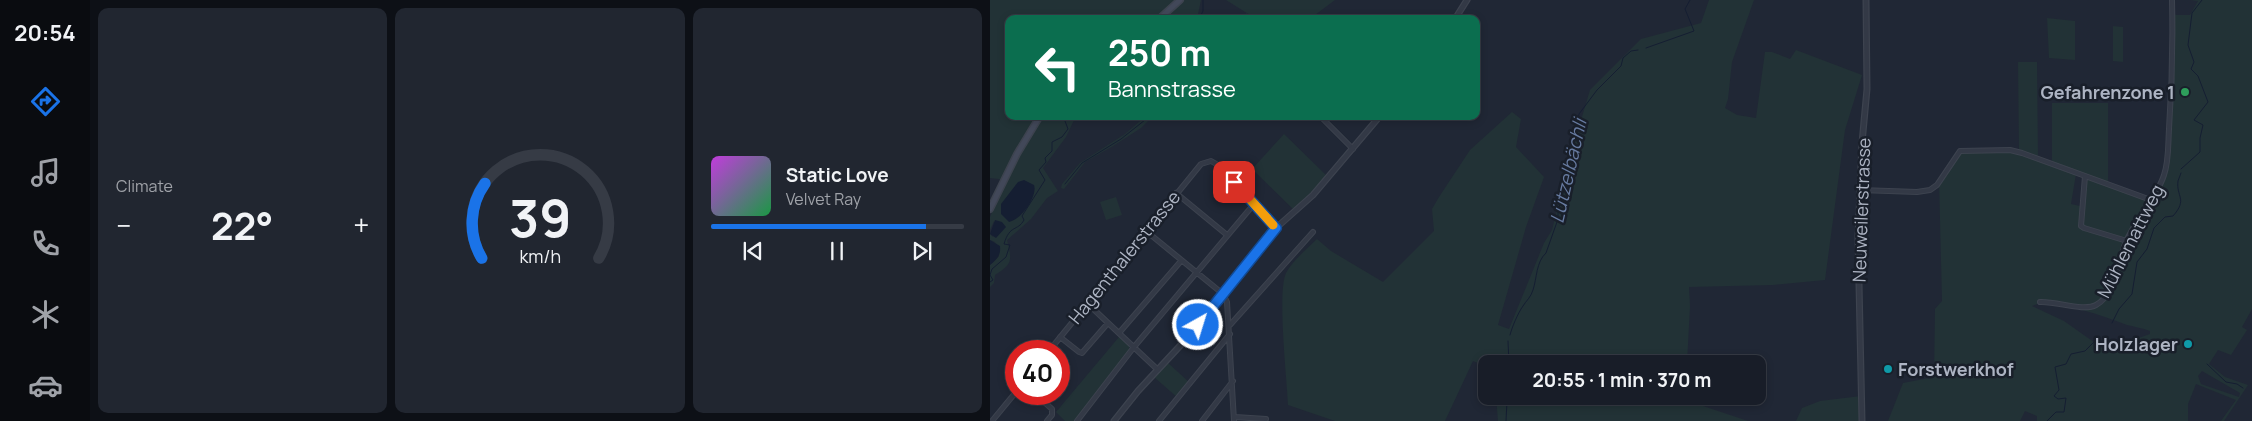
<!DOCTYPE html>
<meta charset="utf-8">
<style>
body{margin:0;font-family:Manrope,sans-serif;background:#212630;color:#f1f3f6;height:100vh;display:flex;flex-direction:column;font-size:19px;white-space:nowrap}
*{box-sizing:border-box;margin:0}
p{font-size:16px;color:#9fa2a8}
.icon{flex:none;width:28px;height:28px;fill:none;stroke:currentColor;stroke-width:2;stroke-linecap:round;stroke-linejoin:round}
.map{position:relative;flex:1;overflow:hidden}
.side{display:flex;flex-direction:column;gap:8px;padding:8px;background:#0d1016;width:900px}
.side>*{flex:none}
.guide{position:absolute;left:15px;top:15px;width:475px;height:105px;border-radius:10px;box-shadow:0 2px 8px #0003,0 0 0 1px #363b45;background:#0b6e4f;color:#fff;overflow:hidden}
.speed{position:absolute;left:15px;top:340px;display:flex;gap:10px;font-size:25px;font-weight:700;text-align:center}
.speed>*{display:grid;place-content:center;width:65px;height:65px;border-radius:50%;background:#181d28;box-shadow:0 2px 8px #0003,0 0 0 1px #363b45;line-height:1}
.speed .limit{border:8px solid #d22;background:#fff;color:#111}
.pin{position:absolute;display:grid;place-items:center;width:42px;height:42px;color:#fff;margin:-21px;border-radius:10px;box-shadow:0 2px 8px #0006}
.me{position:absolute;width:55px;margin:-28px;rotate:39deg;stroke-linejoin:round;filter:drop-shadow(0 0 4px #0008)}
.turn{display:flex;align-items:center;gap:18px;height:105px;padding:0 20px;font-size:22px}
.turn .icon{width:65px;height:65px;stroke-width:2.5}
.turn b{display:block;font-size:35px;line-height:42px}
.big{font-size:38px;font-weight:700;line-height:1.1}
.side .card{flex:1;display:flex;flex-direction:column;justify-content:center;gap:8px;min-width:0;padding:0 18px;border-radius:10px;background:#212630}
.side .dial{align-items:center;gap:0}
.dial svg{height:130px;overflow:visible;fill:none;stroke:#363b45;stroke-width:7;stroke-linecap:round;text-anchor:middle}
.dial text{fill:#f1f3f6;stroke:none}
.song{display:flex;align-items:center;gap:15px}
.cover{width:60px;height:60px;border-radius:8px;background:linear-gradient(135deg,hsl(290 70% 55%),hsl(140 70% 35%))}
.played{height:5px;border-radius:2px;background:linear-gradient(90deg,#1a73e8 85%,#363b45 85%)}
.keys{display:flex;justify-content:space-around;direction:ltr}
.heat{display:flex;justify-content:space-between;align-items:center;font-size:28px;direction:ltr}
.side .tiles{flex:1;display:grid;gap:8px;grid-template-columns:repeat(3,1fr)}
.trip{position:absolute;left:488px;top:355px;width:288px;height:50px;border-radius:10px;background:#181d28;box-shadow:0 2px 8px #0003,0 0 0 1px #363b45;font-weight:700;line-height:50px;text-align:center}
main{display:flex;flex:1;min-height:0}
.tabs{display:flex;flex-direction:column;width:90px;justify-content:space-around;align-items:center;background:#0a0c10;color:#9fa2a8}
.tabs .icon{width:35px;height:35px}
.tabs .on{color:#1a73e8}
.tabs b{font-size:22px;color:#f1f3f6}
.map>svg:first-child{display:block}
</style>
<main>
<nav class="tabs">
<b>20:54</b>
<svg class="icon on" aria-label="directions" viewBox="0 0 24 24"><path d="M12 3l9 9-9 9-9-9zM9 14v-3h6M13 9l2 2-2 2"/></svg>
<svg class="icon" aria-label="music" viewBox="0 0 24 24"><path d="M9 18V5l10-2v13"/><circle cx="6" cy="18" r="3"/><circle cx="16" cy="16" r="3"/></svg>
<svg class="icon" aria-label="phone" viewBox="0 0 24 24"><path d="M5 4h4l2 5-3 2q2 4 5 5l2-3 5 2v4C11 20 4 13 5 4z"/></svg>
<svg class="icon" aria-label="climate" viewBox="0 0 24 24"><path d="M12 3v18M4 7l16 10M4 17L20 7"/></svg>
<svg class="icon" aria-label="car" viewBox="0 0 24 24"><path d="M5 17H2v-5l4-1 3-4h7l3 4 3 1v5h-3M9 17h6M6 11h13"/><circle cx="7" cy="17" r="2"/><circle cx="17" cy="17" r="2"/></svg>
</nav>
<section class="side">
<div class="tiles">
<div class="card"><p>Climate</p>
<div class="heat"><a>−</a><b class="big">22°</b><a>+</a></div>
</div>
<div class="card dial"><svg viewBox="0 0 100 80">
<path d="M14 69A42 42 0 1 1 86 69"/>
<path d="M14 69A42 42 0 0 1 16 23" stroke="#1a73e8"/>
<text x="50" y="56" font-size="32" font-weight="700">39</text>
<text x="50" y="72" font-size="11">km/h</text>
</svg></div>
<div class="card">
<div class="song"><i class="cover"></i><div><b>Static Love</b><p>Velvet Ray</p></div></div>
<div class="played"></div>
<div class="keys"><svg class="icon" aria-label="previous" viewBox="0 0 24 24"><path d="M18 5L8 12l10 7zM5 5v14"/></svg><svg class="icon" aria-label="pause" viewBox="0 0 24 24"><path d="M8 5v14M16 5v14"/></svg><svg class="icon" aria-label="next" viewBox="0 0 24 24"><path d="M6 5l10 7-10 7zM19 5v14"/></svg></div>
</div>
</div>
</section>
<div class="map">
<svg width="1262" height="421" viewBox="0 0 1262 421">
<rect width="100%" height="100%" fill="#202735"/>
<path fill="#223236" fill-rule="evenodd" d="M0,0H211L207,19H19V116H86L76,137L53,168L68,191L57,198L41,219L17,240C22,260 23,264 5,275L4,283L0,287V265L9,256L5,242L0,240V234L3,237L4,221L0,230V217L14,183L9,179L0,178Z
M236,0H345L325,15L329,19H261L260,15Z
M719,0H764L742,62L738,99L735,108L747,115L766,118L775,52H782L800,59L806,50L872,75L855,130L835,280L783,285L699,287L700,306L697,364H496V366L483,361L455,421H345L298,405C297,380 287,292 296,273C303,260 317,249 327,239L341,251L393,282L444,231L442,209L449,197L480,150L522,112L531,119L526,147L554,177L536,227L508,325L519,329L554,243L562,230L580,157L600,90L651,39L711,23Z
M1200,0H1262V309L1252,327L1257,330L1241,355L1228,350L1219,364L1235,377L1258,385L1234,421H1231L1246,400L1206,384L1198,404V421H1047V416L1035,411L1030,421H898L913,383L944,377L945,309L952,301L949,179L969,153L1020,152L1062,165V103H1118V185L1161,202L1176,171L1184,72L1183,15H1200L1208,1ZM1086,174L1097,178L1090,220V206L1081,204ZM1050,303C1082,305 1108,314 1137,325C1145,327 1152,328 1160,331V334L1135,343L1108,345L1074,321L1042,306ZM1212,371L1250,393L1249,397L1211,384L1208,376Z
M1057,18L1085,21V60L1059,58Z
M1123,26L1133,27V62L1123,61Z
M1028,62H1047L1048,156L1029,150Z
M156,116H163L151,128L123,146L95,162L74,189L71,188L72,184L90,163L135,134Z
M294,134L338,177L305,211L262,169Z
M126,197L132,215L116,220L110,202Z
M129,337L139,346V351L85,421H75L66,412Z
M177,362L200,383L188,398L164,377Z
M506,396H695V400L758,421H508Z
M871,396L875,421H806L812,408L830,401Z"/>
<path fill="#151e32" d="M34,180L44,185C48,196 31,220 19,222L11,214V204L28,182Z
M5,220L12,222L16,227L6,238L0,234Z
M0,240L10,246C11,256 7,259 0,265Z"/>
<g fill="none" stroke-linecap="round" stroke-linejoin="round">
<path stroke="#151e32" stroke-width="1" d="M209,19L213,11V0
M656,48L704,31L695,9L700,0
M1191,169L1210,152V138L1213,125L1204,120L1218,102L1208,76L1201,69L1204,62L1198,45L1202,13L1212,0
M75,184L92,163L131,139L160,116
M0,282L3,280L0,275L2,269L16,257L20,245L14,244C20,224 27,232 34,220L32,216L55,180L49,170L56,162L55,158L62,151V142L72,137L78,129L75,121L78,116
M1122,323L1129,309L1142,294L1147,262L1157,249L1164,228L1175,217L1183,216C1198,199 1186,197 1188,181C1189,178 1190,176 1191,173
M520,335C522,327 528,313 533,306C536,301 541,297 543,290C547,278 546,262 556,253L568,219V211L580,166L584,159L583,146L589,114L607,90L631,66L633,58L641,51L648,50
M518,341L519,364
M1217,364L1236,382L1247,384L1253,388
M514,396L517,401L516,421
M1057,421L1066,412H1074L1076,398L1068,399L1064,396L1069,390L1065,367L1076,364L1081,354L1095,351L1104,342"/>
<g stroke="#3d434f" stroke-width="6">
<path id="minor" d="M256,17L257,19
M330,116L363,149
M1095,176L1091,226L1094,228L1137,241
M870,190L927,192L940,190L947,185L970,151L1020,150L1032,153L1161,200
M186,193L237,235
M156,231L233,294L237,302L244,421
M1050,302C1067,301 1093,312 1106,305C1125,295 1128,262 1135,244C1145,219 1166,200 1174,175C1179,161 1178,144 1179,129C1182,86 1183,43 1182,0
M98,304L168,370
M240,325L323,232
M129,333L191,261
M70,337L89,352L92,353L118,323
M59,351L211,164L221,161L228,165L286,228
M45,394L62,409V415L57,421
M245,417L276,419
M2,421L26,392
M87,421L144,347L264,204
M169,421L240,334
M212,421L243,381"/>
</g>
<g stroke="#3d434f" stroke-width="7">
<path id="tertiary" d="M465,19L477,0
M124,421L148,391L201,334L270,245L286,228L323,195L390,116
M872,421L868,238L872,143L877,89L876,0"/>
</g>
<g stroke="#3d434f" stroke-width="8">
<path id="secondary" d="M169,19L190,0
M0,209L27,154L50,116"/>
</g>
<use href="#minor" stroke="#333946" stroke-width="4"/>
<use href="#tertiary" stroke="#333946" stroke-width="4.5"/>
<use href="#secondary" stroke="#424859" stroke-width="5"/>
</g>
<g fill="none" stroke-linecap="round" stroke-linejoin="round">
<g stroke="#114b97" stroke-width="12">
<path id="route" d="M208,325L286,228L244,182"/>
</g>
<use href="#route" stroke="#1a73e8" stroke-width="9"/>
<path stroke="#f59e0b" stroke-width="9" d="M258,197L283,225"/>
</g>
<circle fill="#2e9e5b" stroke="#191f2a" stroke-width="2" cx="1195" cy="92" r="5"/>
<g fill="#0f9aa8" stroke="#191f2a" stroke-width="2">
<circle cx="1198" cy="344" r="5"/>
<circle cx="898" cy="369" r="5"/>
</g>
<g text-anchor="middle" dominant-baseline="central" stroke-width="5" stroke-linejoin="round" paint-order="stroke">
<g font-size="18" font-weight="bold" fill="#adb4c3" stroke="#191f2a" text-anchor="end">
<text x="1185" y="92">Gefahrenzone 1</text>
<text x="1188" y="344">Holzlager</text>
<text x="908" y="369" text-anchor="start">Forstwerkhof</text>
</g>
<g font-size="18" fill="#adb4c3" stroke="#191f2a">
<text transform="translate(871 210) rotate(-88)">Neuweilerstrasse</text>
<text transform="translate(1140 241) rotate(-63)">Mühlemattweg</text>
<text transform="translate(134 257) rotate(-51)">Hagenthalerstrasse</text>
</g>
<g font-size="19" font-style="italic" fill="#677ba1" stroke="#191f2a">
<text transform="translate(578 171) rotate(-77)">Lützelbächli</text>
</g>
</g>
</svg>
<div class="speed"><div class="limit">40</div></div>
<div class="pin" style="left:244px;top:182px;background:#d93025"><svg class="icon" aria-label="arrive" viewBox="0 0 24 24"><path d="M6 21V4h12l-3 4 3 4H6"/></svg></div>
<svg class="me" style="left:208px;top:325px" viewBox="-20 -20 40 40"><circle r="17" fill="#1a73e8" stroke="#fff" stroke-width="3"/><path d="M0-11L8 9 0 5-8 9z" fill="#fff"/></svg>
<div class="trip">20:55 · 1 min · 370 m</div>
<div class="guide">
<div class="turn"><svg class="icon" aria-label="left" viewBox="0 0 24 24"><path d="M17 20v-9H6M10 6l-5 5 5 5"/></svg><div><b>250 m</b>Bannstrasse</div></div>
</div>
</div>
</main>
